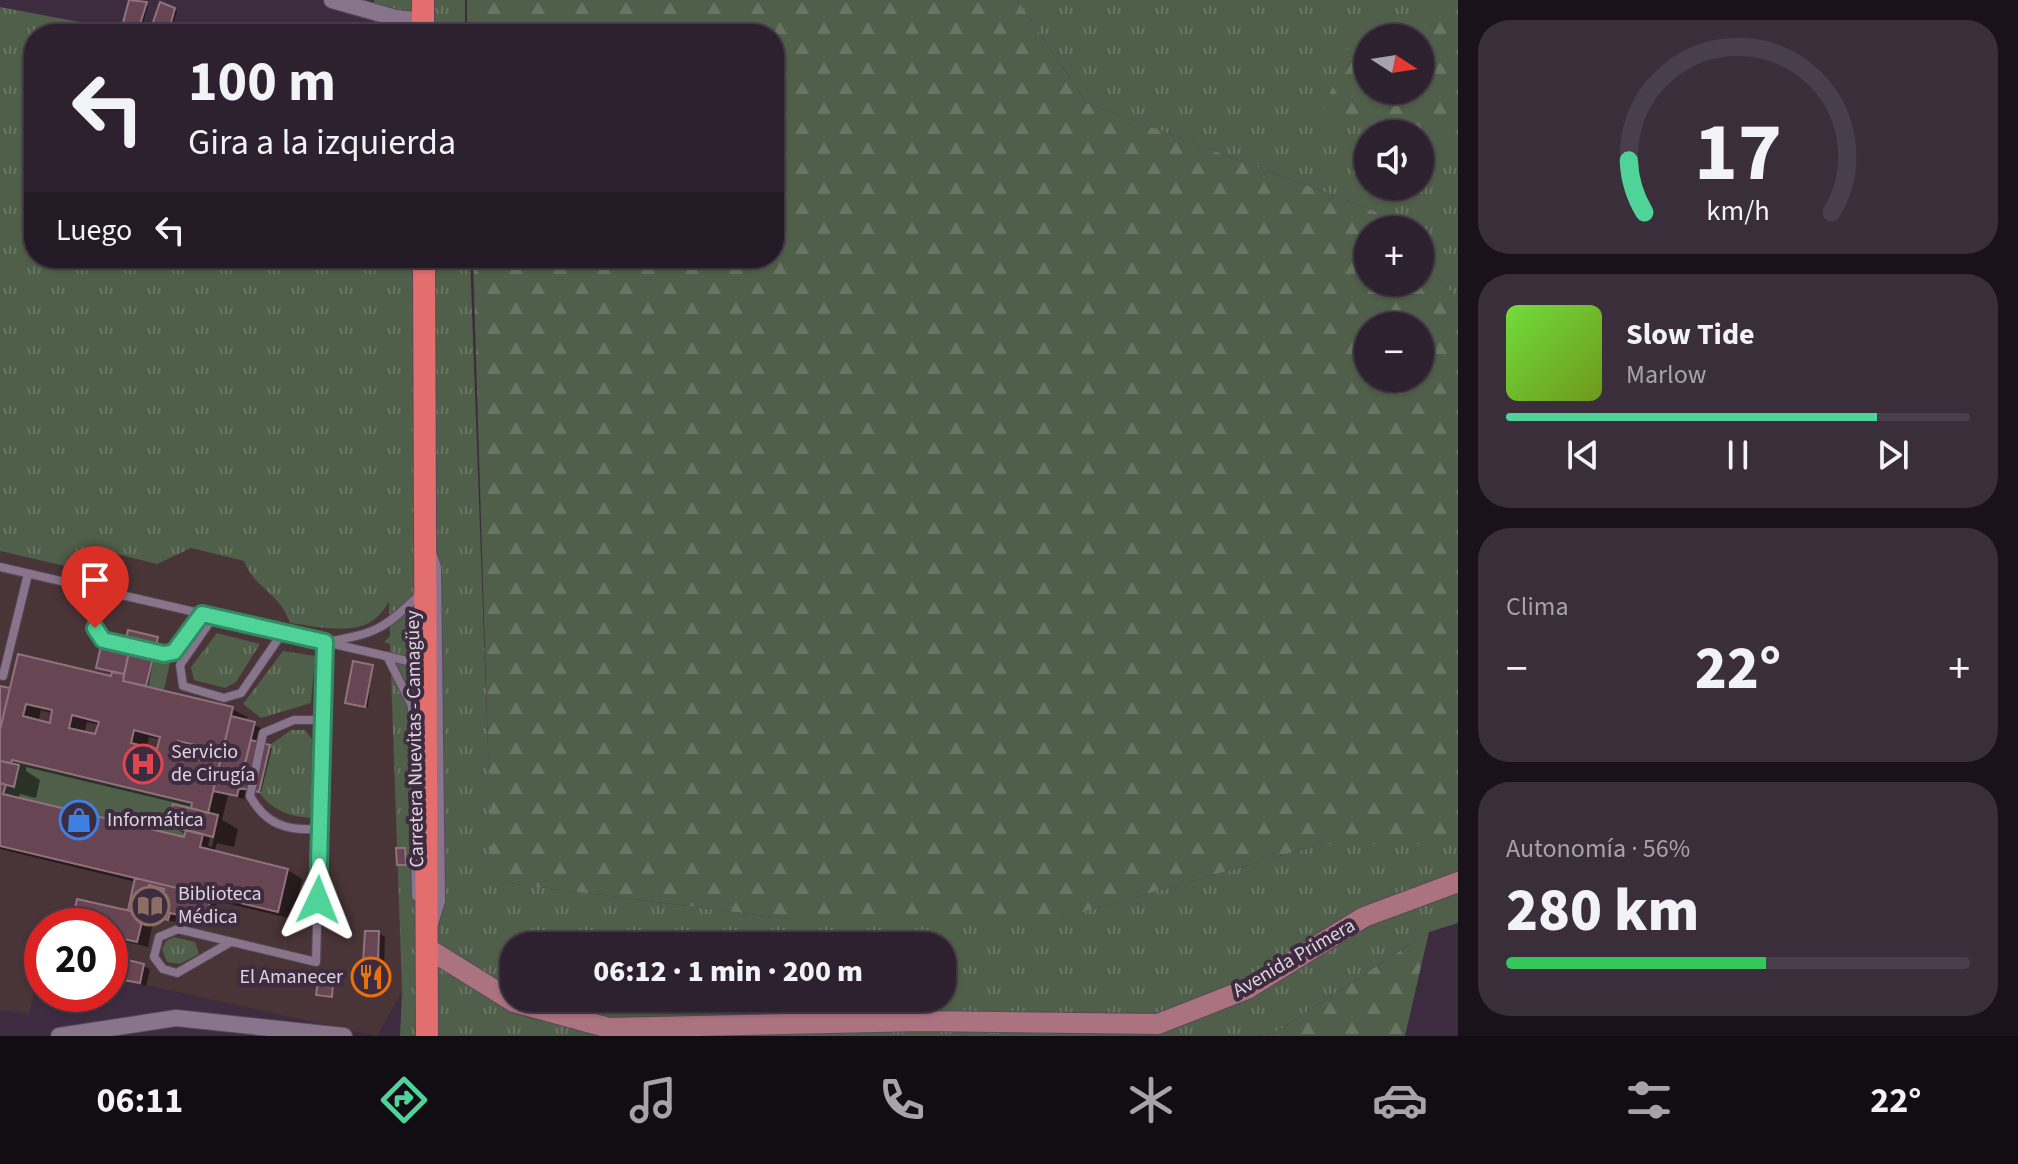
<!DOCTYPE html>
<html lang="es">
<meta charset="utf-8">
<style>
body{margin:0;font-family:"Source Sans 3",sans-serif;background:#3a2e3b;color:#f1f3f6;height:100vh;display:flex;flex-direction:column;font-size:30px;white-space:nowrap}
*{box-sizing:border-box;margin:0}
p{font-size:26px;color:#a7a3aa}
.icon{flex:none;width:44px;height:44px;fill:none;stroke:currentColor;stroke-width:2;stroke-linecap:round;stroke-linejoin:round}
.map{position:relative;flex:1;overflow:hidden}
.panel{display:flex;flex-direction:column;gap:20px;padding:20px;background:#19121a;width:560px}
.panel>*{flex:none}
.hud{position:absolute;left:24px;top:24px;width:760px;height:244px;border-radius:32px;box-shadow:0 2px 6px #0004,0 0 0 2px #493e4b;background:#2e212f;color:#f1f3f6;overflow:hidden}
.needle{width:52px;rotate:102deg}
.controls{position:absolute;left:1354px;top:24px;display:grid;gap:16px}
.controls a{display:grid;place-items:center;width:80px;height:80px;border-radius:50%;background:#2e212f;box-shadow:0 2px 6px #0004,0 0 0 2px #493e4b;font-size:40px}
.speed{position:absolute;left:24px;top:908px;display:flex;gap:16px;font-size:40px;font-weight:700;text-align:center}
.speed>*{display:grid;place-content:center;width:104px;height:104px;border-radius:50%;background:#2e212f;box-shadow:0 2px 6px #0004,0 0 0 2px #493e4b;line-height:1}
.speed .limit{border:12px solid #d22;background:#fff;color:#111}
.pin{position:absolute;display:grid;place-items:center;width:68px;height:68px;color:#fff;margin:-82px -34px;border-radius:50% 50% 50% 0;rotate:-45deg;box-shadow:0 0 8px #0007}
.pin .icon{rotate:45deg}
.me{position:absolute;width:88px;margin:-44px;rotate:2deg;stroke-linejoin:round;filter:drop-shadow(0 0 6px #0008)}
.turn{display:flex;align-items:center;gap:28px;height:168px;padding:0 32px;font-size:36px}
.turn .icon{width:104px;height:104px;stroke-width:2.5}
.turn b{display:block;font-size:56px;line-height:68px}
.then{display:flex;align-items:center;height:76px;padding:0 32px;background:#0003;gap:16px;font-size:30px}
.big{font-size:60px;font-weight:800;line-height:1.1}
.panel .widget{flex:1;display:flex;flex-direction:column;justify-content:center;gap:12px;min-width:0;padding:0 28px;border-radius:32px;background:#3a2e3b}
.panel .dial{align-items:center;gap:0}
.dial svg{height:208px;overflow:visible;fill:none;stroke:#493e4b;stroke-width:7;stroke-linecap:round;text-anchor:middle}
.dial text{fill:#f1f3f6;stroke:none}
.song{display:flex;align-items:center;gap:24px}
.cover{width:96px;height:96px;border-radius:12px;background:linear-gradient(135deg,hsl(100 70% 55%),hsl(80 70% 35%))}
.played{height:8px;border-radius:4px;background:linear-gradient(90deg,#4fd399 80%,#493e4b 80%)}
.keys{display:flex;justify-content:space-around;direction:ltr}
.heat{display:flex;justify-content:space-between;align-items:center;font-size:44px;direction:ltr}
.charge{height:12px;border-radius:6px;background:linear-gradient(90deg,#34c759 56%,#493e4b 0)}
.trip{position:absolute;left:500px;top:932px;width:456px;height:80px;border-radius:32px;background:#2e212f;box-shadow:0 2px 6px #0004,0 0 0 2px #493e4b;font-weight:800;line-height:80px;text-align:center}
.tab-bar{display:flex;height:128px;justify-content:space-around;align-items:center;background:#120d13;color:#a7a3aa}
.tab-bar .icon{width:56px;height:56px}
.tab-bar .on{color:#4fd399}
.tab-bar b{font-size:36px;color:#f1f3f6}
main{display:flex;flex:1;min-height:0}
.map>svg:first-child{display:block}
</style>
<main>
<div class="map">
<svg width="1458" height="1036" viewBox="0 0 1458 1036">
<defs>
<pattern id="grass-tufts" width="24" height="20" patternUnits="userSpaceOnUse" patternTransform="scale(2)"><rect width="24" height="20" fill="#505f49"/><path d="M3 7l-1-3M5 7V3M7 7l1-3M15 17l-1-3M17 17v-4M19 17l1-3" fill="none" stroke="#697563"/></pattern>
<pattern id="forest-firs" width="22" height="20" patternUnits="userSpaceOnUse" patternTransform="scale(2)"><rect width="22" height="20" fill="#505f49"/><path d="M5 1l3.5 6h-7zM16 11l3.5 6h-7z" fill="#697563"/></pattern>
</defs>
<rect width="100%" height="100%" fill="#3d2c3f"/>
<path fill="#493437" d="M115,396L389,601L402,992L377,1036L110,977V926H42V963L29,1014L0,1010V551L73,568Z"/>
<path fill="url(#grass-tufts)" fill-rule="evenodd" d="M374,0H465V34H374Z
M1017,0H1458V299L1420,259V230H1393L1375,211L1087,103ZM1368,38H1420V90H1368ZM1368,134H1420V186H1368Z
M0,7L106,27L104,34H34V258H470L493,881L789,919H1059L1322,844H1458V923L1429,932L1273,1034L1256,1036H400L402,992L390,644L384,642L390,636L389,602C385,607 382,613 377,617C356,637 316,626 290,623C278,590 256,591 244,561L191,548L157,564L109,552L95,573L0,551ZM514,946H942V998H514Z
M217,633L260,644L236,682L225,688L194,680L191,667Z
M283,651L315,656L311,703L261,718L243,704Z
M291,730H305L312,739L311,818C288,816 273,811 259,792L270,745Z
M174,937L195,942L199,954L180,964L167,962L162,949L166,941Z"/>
<path fill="url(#forest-firs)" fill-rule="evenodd" d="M467,0H1017L1087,103L1375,211L1393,230H1368V282H1420V259L1458,299V844H1322L1059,919H789L492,881L473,258H774V34H467ZM1368,326H1420V378H1368Z
M1442,0H1458V141L1322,113L1350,44L1368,40V90H1420V38H1377L1437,24Z
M1429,932L1405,1036H1256L1273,1034Z"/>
<path fill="#505f49" d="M153,659L170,663L164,690L146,686Z
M12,760L192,803L191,808L173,805L168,825L186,830L184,837L3,794L6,785L15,786L19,766L11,763Z"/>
<path fill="#0007" fill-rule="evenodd" d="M131,0L148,6L140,34L122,33Z
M174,10L177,11L170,34L155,32Z
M157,639L148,689L232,709L247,717L246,722L261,728L257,744L272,748L261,792L246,789L244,799L228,795L222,820L238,829L234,847L217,843L214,853L288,870L302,879L293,919L217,901L212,924L177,915L175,922L143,915L153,922L148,947L110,938V926H74L129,913L136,882L0,849V688L11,691L113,679L114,673L98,667L102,648L133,655ZM41,710L54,714L51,725L38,722ZM87,722L100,725L97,736L84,733ZM149,737L162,740L159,752L146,749ZM192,748L205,751L202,762L190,759ZM26,767L193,807L201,812L170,825L187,835L186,839L18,799L20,794L36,798L40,780L26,771ZM214,820H218L212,847L208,846ZM156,886L166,889L164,898L154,896Z
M372,666L368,707L350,704Z
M378,933L385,937L384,967L366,962Z
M143,966L150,969L146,986L126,979Z"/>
<path fill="#674552" stroke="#90727d" stroke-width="2" fill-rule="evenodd" d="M129,0L147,2L137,34H120Z
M160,2L175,8L168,34L150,31Z
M128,630L158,637L146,686L123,681L129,652L123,650Z
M101,646L129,652L124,674L96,668Z
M18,654L111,676L112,672L124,674L123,681L233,707L208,813L191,808L192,803L12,760L11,763L0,761V730ZM26,704L52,710L50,723L23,716ZM72,715L99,722L95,734L69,728ZM134,730L160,737L157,749L131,743ZM178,741L204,747L201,760L175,754Z
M353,661L373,665L365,707L345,703Z
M0,686L10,688L0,730Z
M231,716L255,722L237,796L213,791Z
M251,740L270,745L259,792L239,788Z
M0,761L19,765L14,787L0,783Z
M0,783L6,785L3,794L184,837L186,830L203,834L200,847L288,869L278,912L0,846Z
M173,804L218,815L213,837L168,826Z
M396,848H405L406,865H397Z
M135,878L211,896L205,921L170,913L168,920L128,910ZM149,885L164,889L162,896L148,893Z
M77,899L144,914L137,942L110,936V926H71Z
M365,931H379L378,964L363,963Z
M128,960L144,964L140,983L123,980Z
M318,980L333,982L332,997L316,995Z"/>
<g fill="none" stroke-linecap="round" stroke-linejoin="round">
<g stroke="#58495a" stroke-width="10">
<path id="service" d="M433,555L437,567L441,901L434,924
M0,567L425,665
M104,591L95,628L103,640L164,654L174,652L202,614
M214,616L180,665L183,686L224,698L241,693L283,632
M387,656L414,710
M3,676L28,574
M412,706L416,896
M320,829C287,831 266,825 250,796L263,733L294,720H323
M229,943L177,973L163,969L154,957L159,937L178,929L316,962L325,642C375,634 383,630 420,594"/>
</g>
<g stroke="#58495a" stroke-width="18">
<path id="minor" d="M332,0L396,18L423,21
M59,1036L176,1018L344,1036"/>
</g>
<g stroke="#58495a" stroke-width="22">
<path id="secondary" d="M427,948L514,1002L609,1028L921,1021L1158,1024L1247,989L1364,917L1458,882"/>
</g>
<g stroke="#58495a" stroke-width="24">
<path id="trunk" d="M423,0V34
M424,258L427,1036"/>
</g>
<use href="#service" stroke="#89758b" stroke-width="8"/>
<use href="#minor" stroke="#89758b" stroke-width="16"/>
<use href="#secondary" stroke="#ab7280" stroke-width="20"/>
<use href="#trunk" stroke="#e26e6e" stroke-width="22"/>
</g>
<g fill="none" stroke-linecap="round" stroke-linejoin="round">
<g stroke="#338963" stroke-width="20">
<path id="route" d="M95,628L103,640L164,654L174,652L202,614L325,642L318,900"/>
</g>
<use href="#route" stroke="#4fd399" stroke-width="14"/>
</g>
<defs>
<g id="hospital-ring" transform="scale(2)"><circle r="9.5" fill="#3d2c3f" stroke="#e0444e" stroke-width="1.5"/><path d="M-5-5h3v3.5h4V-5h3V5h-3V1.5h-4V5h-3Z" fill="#e0444e"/></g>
<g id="shop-ring" transform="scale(2)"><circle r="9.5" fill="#3d2c3f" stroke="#3f7fe0" stroke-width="1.5"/><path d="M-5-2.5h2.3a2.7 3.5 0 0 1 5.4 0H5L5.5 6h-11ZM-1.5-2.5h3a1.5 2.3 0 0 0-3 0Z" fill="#3f7fe0"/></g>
<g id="library-ring" transform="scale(2)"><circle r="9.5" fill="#3d2c3f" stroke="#8d6e63" stroke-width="1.5"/><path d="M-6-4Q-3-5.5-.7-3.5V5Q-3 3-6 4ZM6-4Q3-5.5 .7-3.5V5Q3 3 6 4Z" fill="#8d6e63"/></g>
<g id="restaurant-ring" transform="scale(2)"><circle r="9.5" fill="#3d2c3f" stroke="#e8710a" stroke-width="1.5"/><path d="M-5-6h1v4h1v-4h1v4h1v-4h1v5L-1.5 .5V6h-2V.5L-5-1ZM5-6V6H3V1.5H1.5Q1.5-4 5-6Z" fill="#e8710a"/></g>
</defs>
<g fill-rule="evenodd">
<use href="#hospital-ring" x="143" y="764"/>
<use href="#shop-ring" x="79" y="820"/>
<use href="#library-ring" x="150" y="906"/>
<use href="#restaurant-ring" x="371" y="977"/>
</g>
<g text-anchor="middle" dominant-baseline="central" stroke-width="8" stroke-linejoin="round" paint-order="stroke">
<g font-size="20" fill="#dfd3e0" stroke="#3d2c3f">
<text transform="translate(415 739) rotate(-91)">Carretera Nuevitas - Camagüey</text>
<text transform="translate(1294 958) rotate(-30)">Avenida Primera</text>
</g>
<g font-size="20" fill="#dfd3e0" stroke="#3d2c3f" text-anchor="start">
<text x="171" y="752">Servicio<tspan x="171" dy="23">de Cirugía</tspan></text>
<text x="107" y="820">Informática</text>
<text x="178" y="894">Biblioteca<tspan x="178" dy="23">Médica</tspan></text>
<text x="343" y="977" text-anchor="end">El Amanecer</text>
</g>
</g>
</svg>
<div class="controls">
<a><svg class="needle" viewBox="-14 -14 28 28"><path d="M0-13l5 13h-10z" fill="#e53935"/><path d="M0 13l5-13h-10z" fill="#a7a3aa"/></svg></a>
<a><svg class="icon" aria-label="sound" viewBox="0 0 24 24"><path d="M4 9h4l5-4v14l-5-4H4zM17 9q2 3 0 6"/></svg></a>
<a>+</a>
<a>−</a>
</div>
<div class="speed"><div class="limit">20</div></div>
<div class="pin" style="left:95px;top:628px;background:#d93025"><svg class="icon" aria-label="arrive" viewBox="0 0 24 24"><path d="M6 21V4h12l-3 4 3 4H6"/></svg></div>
<svg class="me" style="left:318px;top:900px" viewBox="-20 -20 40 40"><path d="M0-17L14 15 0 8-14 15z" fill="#4fd399" stroke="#fff" stroke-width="4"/></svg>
<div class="trip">06:12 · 1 min · 200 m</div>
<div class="hud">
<div class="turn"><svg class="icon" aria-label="left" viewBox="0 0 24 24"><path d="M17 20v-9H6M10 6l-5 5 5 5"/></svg><div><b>100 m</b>Gira a la izquierda</div></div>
<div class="then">Luego<svg class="icon" aria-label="left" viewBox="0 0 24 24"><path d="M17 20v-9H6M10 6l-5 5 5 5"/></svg></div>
</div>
</div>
<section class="panel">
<div class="widget dial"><svg viewBox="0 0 100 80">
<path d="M14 69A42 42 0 1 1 86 69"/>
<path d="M14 69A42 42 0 0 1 8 49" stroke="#4fd399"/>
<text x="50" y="56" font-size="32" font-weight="700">17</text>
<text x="50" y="72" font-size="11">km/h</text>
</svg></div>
<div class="widget">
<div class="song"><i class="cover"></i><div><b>Slow Tide</b><p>Marlow</p></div></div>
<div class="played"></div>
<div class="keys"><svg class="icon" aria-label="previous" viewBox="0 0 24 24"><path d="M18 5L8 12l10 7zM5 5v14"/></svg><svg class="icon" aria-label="pause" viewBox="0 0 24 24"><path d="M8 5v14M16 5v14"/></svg><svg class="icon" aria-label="next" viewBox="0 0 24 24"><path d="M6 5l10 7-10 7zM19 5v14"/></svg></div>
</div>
<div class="widget"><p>Clima</p>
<div class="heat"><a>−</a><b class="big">22°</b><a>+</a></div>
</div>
<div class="widget"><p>Autonomía · 56%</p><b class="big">280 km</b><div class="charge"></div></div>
</section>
</main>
<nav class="tab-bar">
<b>06:11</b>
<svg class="icon on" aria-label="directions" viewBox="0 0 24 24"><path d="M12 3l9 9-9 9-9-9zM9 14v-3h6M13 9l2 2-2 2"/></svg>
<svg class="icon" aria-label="music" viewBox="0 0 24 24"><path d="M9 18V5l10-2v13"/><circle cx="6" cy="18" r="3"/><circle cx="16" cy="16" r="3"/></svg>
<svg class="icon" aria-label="phone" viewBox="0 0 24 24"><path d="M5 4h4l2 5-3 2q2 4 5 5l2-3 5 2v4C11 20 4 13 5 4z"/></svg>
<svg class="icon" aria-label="climate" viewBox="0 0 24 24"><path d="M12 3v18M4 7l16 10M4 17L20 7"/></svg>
<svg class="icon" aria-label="car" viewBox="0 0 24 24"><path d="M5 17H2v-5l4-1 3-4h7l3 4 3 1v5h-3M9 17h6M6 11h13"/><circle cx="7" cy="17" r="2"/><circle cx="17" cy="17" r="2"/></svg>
<svg class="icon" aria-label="filters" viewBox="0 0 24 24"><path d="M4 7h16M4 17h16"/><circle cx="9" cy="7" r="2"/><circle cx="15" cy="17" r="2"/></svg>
<b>22°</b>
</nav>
